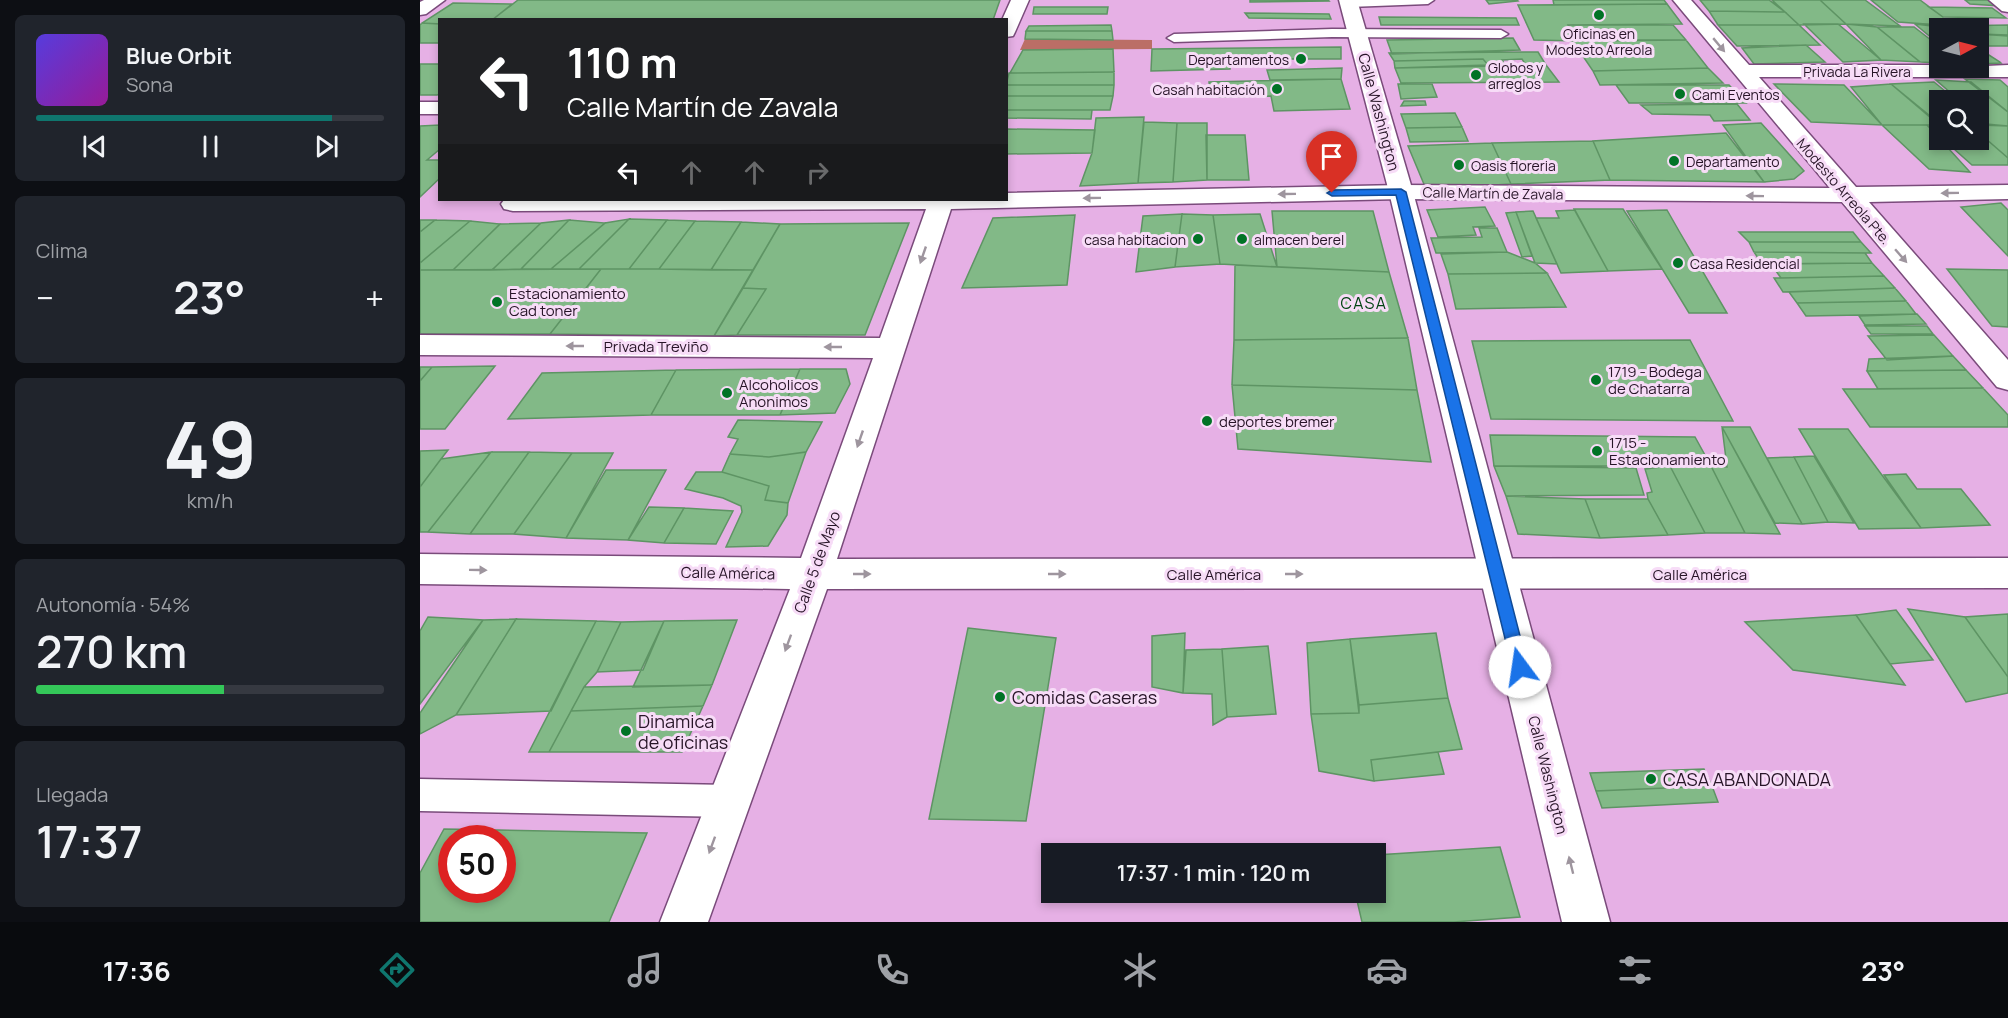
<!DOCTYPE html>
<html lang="es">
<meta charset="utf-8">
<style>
body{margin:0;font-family:Manrope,sans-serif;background:#20242c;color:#f1f3f6;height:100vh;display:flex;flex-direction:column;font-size:22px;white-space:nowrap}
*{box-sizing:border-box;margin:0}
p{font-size:20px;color:#9ea1a6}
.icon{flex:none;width:33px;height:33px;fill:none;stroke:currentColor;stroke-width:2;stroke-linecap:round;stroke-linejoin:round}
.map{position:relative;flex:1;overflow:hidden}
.side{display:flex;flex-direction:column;gap:15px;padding:15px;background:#0d0f14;width:420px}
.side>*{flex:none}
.guide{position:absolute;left:18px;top:18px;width:570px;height:183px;border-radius:0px;box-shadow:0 3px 9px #0003;background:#202124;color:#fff;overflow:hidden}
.needle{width:39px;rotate:83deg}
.buttons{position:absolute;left:1509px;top:18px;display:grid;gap:12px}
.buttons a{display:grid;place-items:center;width:60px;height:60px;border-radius:0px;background:#171b24;box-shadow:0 3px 9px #0003;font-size:30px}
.speed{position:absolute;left:18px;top:825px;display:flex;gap:12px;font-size:30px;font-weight:700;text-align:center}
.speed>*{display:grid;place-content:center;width:78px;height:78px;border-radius:50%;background:#171b24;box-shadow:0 3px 9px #0003;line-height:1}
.speed .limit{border:9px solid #d22;background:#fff;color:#111}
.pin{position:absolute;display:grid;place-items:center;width:51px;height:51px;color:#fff;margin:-62px -26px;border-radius:50% 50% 50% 0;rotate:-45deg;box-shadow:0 0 6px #0007}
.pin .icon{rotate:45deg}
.me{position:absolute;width:66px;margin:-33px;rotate:346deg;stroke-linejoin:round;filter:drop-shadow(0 0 4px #0008)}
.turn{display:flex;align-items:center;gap:21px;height:126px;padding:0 30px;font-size:27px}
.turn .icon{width:78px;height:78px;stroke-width:2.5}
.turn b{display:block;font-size:42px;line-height:51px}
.lanes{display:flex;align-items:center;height:57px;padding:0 30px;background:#0003;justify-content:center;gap:30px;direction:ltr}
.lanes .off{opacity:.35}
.big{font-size:45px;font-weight:600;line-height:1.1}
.side .widget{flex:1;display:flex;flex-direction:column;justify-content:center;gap:9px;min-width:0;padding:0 21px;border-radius:9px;background:#20242c}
.side .dial{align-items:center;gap:0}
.dial b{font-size:78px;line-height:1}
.song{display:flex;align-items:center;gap:18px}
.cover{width:72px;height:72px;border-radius:9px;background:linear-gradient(135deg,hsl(250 70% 55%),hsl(300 70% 35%))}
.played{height:6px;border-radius:3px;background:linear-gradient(90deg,#0f766e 85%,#363941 85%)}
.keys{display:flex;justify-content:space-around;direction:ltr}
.heat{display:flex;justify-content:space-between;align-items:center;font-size:33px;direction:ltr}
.charge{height:9px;border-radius:4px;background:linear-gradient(90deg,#34c759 54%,#363941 0)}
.trip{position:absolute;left:621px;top:843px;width:345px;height:60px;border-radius:0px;background:#171b24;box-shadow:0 3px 9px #0003;font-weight:600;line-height:60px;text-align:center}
.tab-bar{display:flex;height:96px;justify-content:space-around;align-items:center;background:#090b0e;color:#9ea1a6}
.tab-bar .icon{width:42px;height:42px}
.tab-bar .active{color:#0f766e}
.tab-bar b{font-size:27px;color:#f1f3f6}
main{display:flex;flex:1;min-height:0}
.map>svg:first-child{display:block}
</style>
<main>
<section class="side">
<div class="widget">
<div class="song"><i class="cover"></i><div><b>Blue Orbit</b><p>Sona</p></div></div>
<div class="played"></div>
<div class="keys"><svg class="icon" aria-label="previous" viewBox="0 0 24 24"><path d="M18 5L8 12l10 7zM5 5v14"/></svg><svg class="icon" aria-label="pause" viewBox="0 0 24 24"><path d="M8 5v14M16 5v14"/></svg><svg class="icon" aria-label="next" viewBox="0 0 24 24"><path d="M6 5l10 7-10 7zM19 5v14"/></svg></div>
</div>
<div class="widget"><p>Clima</p>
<div class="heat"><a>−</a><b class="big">23°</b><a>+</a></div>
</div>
<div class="widget dial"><b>49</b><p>km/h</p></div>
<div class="widget"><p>Autonomía · 54%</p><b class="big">270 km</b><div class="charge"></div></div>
<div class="widget"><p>Llegada</p><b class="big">17:37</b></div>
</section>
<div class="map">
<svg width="1588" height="922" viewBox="0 0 1588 922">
<rect width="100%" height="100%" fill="#e6b0e5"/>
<path fill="#bb6e66" d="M605,39L732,40V49L600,50Z"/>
<path fill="#82b987" stroke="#5e9464" stroke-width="1.5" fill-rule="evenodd" d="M98,0H580L573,20H72Z
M830,0H908L909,1L830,2Z
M1066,0H1097L1098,1L1069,4Z
M1133,0H1244L1247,4L1134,5Z
M1280,0H1349L1365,12L1289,11Z
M1352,0H1400L1426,24L1379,25Z
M1400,0H1445L1480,26L1426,24Z
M1451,0H1500L1535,26L1478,22Z
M1545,0H1571L1581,6L1550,4Z
M33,3L92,4L72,20H20V24L2,23Z
M1247,4L1262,24L1148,25L1158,41L1114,40L1098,5Z
M614,7H688L687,14H613Z
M1509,7L1572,8L1586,18L1523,17Z
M1289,11L1365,12L1379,25H1298Z
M825,13L909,14L911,19L829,18Z
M959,17L1096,18L1099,25H961Z
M2,23L20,24V43H0V25Z
M1384,24H1418L1461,60L1423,62Z
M1426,24L1457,27L1500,62L1461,60Z
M1495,24L1529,28H1520V45Z
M691,25L692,31H606L609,26Z
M1148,25H1253L1266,40L1158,41Z
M1298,25H1379L1400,45L1317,46Z
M1588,25V35L1558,34V28H1539L1535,26Z
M1457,27H1494L1520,47V63L1500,62Z
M606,31H692L693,40L605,39Z
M1558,34L1588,36V46H1558Z
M1093,38L1100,50L972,54L967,40Z
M1152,40H1266L1288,68L1173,71Z
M1386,45L1405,62L1334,64L1322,48Z
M921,47V59H810V69L731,71L732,49Z
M1558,48L1580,62L1581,63L1558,64Z
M693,49L694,72L590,73L603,50Z
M1118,52L1126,65H1106L1102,59L1082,60L1085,65H1068L1063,59L974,61L969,53Z
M1063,59L1068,65L975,68L974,61Z
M0,64H20V94L17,95H0Z
M1126,65L1139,82L981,83L975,68Z
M922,68L921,79L850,80L847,70Z
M1288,68L1303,83L1180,85L1173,71Z
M694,72V85H586L589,73Z
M921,79L930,109L854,111L851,96L791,97L789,82Z
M1545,79L1580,80L1588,87V112Z
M1516,80L1551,82L1588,112V126L1566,124L1558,118V100H1539Z
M1514,82L1536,100H1520V124L1471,84Z
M978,84H1012L1017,97L981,99Z
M1354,84L1424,85L1462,125L1391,122Z
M1471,84L1518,124L1519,125H1462L1431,87Z
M586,85H694L693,96H586Z
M1196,85H1309L1326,103H1209Z
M586,96H693L690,110H586Z
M984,101H1005L1006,105L981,106Z
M1317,104L1330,120L1294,121L1290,115L1232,114L1221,105Z
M586,110H672L671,119L586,118Z
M1035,113L1042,127L986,128L981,114Z
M724,117L718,183L660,186L672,153L676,118Z
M724,122L757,123L753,182L718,183Z
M757,123H787V180L753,182Z
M1341,123L1384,171L1374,179L1344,182L1303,125Z
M20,125V149L7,160H20V178L0,197V126Z
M1462,125H1507L1550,172L1509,169Z
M1558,125L1588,126V158L1558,132Z
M1042,127L1048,141L990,142L986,128Z
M586,129L675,130L672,153L586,154Z
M1558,132L1588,158V165H1552L1524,140H1558Z
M1306,133L1344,182L1190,180L1173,141Z
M786,135H825L829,180H787Z
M1173,141L1190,180L1091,184L1072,143Z
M1072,143L1091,184L1006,189L988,146Z
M1581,203L1588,210V256L1541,207Z
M1065,207L1075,226L1053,227L1056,235L1018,237L1007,210Z
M1154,209H1203L1242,269L1188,271Z
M1155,210L1188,271L1141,273L1116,218H1139L1136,211Z
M1247,210L1259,231L1307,313H1269L1207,211Z
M852,211H953L969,272L857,267Z
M1113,211L1137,264L1115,263L1096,212Z
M1096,212L1112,256L1102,257L1086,213Z
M762,214L793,215L800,264L755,267Z
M762,214L755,267L716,272L723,216Z
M840,214L857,267L800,264L793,215Z
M655,215L647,285L542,288L573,218Z
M209,219L247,220L209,269H159Z
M209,219L159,269H131L185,223Z
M0,220H15L0,232Z
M15,220L50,221L0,263V232Z
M149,220L185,223L131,269H101Z
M149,220L101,269L72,270L121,223Z
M247,220L275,221L239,269H209Z
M50,221L80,224L33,270H0V263Z
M275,221L321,222L291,270L239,269Z
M321,222L360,224L333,270H291Z
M121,223L72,270H33L80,224Z
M489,223L445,335H317L346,289L323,288L360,224Z
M1059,228H1077L1087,252L1016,253L1011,238L1062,237Z
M1319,232H1433L1441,242H1329Z
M1329,242H1441L1451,253L1334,252Z
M1087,252L1115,263L1127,273L1028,274L1021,254Z
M1334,252L1445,253L1452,263L1342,264Z
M1452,263L1464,276L1361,278L1351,264Z
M815,265L969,272L988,338L814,340Z
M181,269L130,334H0V270Z
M181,269H239L333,270L294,336L130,334Z
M1527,269L1588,270V327L1572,326Z
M1127,273L1146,307L1036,309L1028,274Z
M1464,276L1475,288L1363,292L1354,278Z
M323,288L346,289L317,335L294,336Z
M1475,288L1486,301L1377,303L1369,292Z
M1486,301L1496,314L1386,316L1377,303Z
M1497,314L1506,324L1445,325L1439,316Z
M1445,326H1507L1513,334H1451Z
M1514,335L1533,356L1467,360L1448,336Z
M988,338L997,390L812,385L814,340Z
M1270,340L1313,421L1071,419L1052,341Z
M1533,356L1546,370L1447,371L1449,359Z
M75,366L25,429H0V381L12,367Z
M0,367H12L0,381Z
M380,369H426L430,384L415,413L360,415Z
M380,369L360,415H231L256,370Z
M256,370L231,415L88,419L122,373Z
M1546,370L1563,388L1458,389L1447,371Z
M812,385L997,390L1011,462L818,449Z
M1563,388L1588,415V427H1450L1423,389Z
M318,420L402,422L386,452L349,457L310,454L318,439L308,437Z
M1302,427H1330L1382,524L1355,523Z
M1302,427L1360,534L1325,533L1291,466L1307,467Z
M1379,429H1428L1501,528L1439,529Z
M1070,435L1275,437L1291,466H1074Z
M28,450L21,459L0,487V451Z
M71,452L8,532H0V487L21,459Z
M71,452H109L50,534L8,532Z
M109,452L152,453L94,534H50Z
M386,452L368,503L345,500L349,486L302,472L310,454L349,457Z
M152,453H193L146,538L94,534Z
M1394,456L1434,523L1408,522L1374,457Z
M1374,457L1408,522L1382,524L1347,458Z
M1074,466L1216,468L1224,495L1086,496Z
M1250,466H1291L1325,533H1285Z
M1250,466L1285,533L1248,535L1228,499L1227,493L1232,492L1225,469Z
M186,470H246L208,540L146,538Z
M276,472H302L349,486L345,500L368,503L367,515L348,546L306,547L322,512L321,506L303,498L265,489Z
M1486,474L1497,489H1541L1570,525L1501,528L1464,475Z
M1086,496L1165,499L1180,538L1098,534Z
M1165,499H1228L1248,535L1180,538Z
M229,507L264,508L244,543L208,540Z
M264,508L313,511L296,544L244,543Z
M1488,609L1545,617L1588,677V693L1546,702Z
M1476,610L1513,660L1470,664L1436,615Z
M1588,614V677L1545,617Z
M1436,615L1485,685L1373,670L1325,622Z
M8,617L63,620L0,704V631Z
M96,619L176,621L131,711L36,715Z
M96,619L36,715L0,734V713L63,620Z
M317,620L292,685L213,687L244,621Z
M176,621L201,622L177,672L164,687L129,752H109Z
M244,621L223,670L177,672L201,622Z
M548,628L636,638L606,821L509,819Z
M765,633L763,693L732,687V636Z
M1016,633L1028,698L939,705L930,639Z
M930,639L939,713L891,714L887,643Z
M848,646L856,714L807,717L802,649Z
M802,649L807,717L793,725L792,694L763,693L766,650Z
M292,685L283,706L151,711L164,687Z
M1028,698L1042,749L951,760L954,781L899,771L891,714L939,713V705Z
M283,706L262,752H129L151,711Z
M1018,752L1024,774L954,781L951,760Z
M1284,769L1292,786L1176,791L1170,773Z
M1292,786L1298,802L1182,808L1176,791Z
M24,829L227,833L189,922H0V873ZM32,838H82V890H32Z
M1080,847L1100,917L1034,922H942L935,892H956V855Z"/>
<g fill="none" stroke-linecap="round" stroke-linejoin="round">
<g stroke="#7a4b7b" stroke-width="3">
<path id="lane" d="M924,0H1014L1008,4L929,7L923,3Z
M912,29L1081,30L1088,34L1081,38L912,37L754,42L747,38L754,34Z
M0,779L309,785L320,790L325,801L320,812L309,817L0,811Z"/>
</g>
<g stroke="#7a4b7b" stroke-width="3">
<path id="street" d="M4,0H25L6,14L0,15V2Z
M591,0H609L595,32L593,36L586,37V20H582Z
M1253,0H1271L1329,65H1520V68L1588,65V77H1339L1436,187L1588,185V199L1449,202L1588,360V390L1577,387L1422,202L981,199L531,209L417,559L1588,558V588L407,589L288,922H240L370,589L0,584V554L381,558L453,358L0,355V335L460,338L506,209L93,211L84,209L81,204L84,200H586V193L981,185L1410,188Z
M0,102H20V114H0Z"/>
</g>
<g stroke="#7a4b7b" stroke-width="3">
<path id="secondary" d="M919,0H937L993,192L1190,922H1142L969,192Z
M1569,0H1588V12L1582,11Z"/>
</g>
<use href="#lane" fill="#fff" fill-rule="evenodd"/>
<use href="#street" fill="#fff" fill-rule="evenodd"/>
<use href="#secondary" fill="#fff" fill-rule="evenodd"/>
</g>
<defs><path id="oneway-solid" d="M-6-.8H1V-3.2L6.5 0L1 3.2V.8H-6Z" transform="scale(1.5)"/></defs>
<g fill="#9e959e">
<use href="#oneway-solid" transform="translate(1299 45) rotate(50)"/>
<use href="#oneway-solid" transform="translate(1530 193) rotate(179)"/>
<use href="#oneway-solid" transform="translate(867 194) rotate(179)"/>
<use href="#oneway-solid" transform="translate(1335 196) rotate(-179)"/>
<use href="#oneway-solid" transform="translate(672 198) rotate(179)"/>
<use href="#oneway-solid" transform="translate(503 255) rotate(109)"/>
<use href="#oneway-solid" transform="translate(1481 256) rotate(49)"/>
<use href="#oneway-solid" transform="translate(155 346) rotate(-180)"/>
<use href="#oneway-solid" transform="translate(413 347) rotate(-180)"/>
<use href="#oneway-solid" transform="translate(440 439) rotate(109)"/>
<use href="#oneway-solid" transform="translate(58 570) rotate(1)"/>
<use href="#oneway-solid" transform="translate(442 574)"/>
<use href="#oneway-solid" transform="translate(637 574)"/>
<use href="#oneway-solid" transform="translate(874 574)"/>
<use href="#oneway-solid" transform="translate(368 643) rotate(110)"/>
<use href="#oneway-solid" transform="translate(292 845) rotate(110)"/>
<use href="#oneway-solid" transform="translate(1151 865) rotate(-104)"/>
</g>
<path fill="#1a73e8" stroke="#114b97" stroke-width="1.5" d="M981,189L986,192L1108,667L1106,672L1100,675L1094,672L1092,667L976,195L912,196L907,193L912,190Z"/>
<g fill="#017326" stroke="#f7dcf7" stroke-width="2">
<circle cx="1179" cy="15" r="6"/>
<circle cx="881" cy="59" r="6"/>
<circle cx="1056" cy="75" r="6"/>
<circle cx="857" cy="89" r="6"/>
<circle cx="1260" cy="94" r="6"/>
<circle cx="1254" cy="161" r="6"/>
<circle cx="1039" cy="165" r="6"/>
<circle cx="778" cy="239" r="6"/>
<circle cx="822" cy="239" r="6"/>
<circle cx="1258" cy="263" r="6"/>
<circle cx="77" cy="302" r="6"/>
<circle cx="1176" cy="380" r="6"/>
<circle cx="307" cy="393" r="6"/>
<circle cx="787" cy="421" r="6"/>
<circle cx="1177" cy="451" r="6"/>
<circle cx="580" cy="697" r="6"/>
<circle cx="206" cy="731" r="6"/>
<circle cx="1231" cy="779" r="6"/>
</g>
<g text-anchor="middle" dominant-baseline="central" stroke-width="6" stroke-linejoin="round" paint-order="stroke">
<g font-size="14" fill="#271427" stroke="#f7dcf7" text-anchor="start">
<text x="1179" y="33" text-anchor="middle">Oficinas en<tspan x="1179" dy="16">Modesto Arreola</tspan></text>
<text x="869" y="59" text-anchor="end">Departamentos</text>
<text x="1068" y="67">Globos y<tspan x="1068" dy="16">arreglos</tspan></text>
<text x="845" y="89" text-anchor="end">Casah habitación</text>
<text x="1272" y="94">Cami Eventos</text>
<text x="1266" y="161">Departamento</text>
<text x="1051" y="165">Oasis floreria</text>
<text x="766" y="239" text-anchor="end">casa habitacion</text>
<text x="834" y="239">almacen berel</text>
<text x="1270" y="263">Casa Residencial</text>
</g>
<g font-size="14" fill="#271427" stroke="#f7dcf7">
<text x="1437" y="71">Privada La Rivera</text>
<text transform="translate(1424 191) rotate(49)">Modesto Arreola Pte.</text>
<text transform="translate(1073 193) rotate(1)">Calle Martín de Zavala</text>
</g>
<g font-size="15" fill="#271427" stroke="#f7dcf7">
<text transform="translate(959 112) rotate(75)">Calle Washington</text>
<text x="236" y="346">Privada Treviño</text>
<text transform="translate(397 562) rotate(-70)">Calle 5 de Mayo</text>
<text transform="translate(308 573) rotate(1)">Calle América</text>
<text x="794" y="574">Calle América</text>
<text x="1280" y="574">Calle América</text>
<text transform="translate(1128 775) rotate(76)">Calle Washington</text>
</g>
<g font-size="15" fill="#271427" stroke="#f7dcf7" text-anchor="start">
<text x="89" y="293">Estacionamiento<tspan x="89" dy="17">Cad toner</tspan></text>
<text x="1188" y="371">1719 - Bodega<tspan x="1188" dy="17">de Chatarra</tspan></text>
<text x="319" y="384">Alcoholicos<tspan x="319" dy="17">Anonimos</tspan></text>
<text x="799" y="421">deportes bremer</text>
<text x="1189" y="442">1715 -<tspan x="1189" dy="17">Estacionamiento</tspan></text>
</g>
<g font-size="16" letter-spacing="1.5" fill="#004312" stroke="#f7dcf7">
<text x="944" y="303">CASA</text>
</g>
<g font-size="18" fill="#271427" stroke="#f7dcf7" text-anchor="start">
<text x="592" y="697">Comidas Caseras</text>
<text x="218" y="721">Dinamica<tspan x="218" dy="21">de oficinas</tspan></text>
<text x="1243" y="779">CASA ABANDONADA</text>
</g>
</g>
</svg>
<div class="buttons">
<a><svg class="needle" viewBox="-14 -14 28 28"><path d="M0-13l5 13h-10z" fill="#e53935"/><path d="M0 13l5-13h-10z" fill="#9ea1a6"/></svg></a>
<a><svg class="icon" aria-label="search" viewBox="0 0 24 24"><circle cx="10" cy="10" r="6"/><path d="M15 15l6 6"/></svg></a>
</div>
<div class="speed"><div class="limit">50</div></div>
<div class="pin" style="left:912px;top:193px;background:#d93025"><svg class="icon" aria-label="arrive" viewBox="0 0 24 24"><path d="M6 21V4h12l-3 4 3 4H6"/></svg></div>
<svg class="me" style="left:1100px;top:667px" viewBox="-20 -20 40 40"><circle r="19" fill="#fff"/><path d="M0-13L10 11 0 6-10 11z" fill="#1a73e8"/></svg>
<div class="trip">17:37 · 1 min · 120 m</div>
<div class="guide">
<div class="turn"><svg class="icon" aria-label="left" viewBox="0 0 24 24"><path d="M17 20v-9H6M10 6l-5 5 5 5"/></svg><div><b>110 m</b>Calle Martín de Zavala</div></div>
<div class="lanes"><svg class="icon" aria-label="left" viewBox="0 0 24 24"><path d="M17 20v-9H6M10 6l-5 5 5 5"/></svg><svg class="icon off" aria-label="ahead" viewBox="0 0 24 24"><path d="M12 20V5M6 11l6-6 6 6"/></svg><svg class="icon off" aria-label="ahead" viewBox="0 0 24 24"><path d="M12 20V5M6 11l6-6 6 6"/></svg><svg class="icon off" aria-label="right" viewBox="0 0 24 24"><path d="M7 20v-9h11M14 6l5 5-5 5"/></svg></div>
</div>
</div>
</main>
<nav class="tab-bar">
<b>17:36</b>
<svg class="icon active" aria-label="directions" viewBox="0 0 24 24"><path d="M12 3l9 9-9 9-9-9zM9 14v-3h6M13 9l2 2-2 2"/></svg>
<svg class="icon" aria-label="music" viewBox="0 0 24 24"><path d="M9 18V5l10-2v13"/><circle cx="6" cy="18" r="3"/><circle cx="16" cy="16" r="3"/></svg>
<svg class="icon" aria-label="phone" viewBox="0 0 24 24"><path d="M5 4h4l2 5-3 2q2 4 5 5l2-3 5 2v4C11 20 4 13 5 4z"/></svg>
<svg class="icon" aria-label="climate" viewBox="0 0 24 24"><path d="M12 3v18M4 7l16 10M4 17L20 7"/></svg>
<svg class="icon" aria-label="car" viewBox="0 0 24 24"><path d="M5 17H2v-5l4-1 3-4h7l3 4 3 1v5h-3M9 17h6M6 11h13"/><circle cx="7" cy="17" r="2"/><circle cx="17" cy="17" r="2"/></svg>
<svg class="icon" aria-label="filters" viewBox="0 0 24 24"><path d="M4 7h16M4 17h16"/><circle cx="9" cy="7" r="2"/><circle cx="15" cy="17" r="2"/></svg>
<b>23°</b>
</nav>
